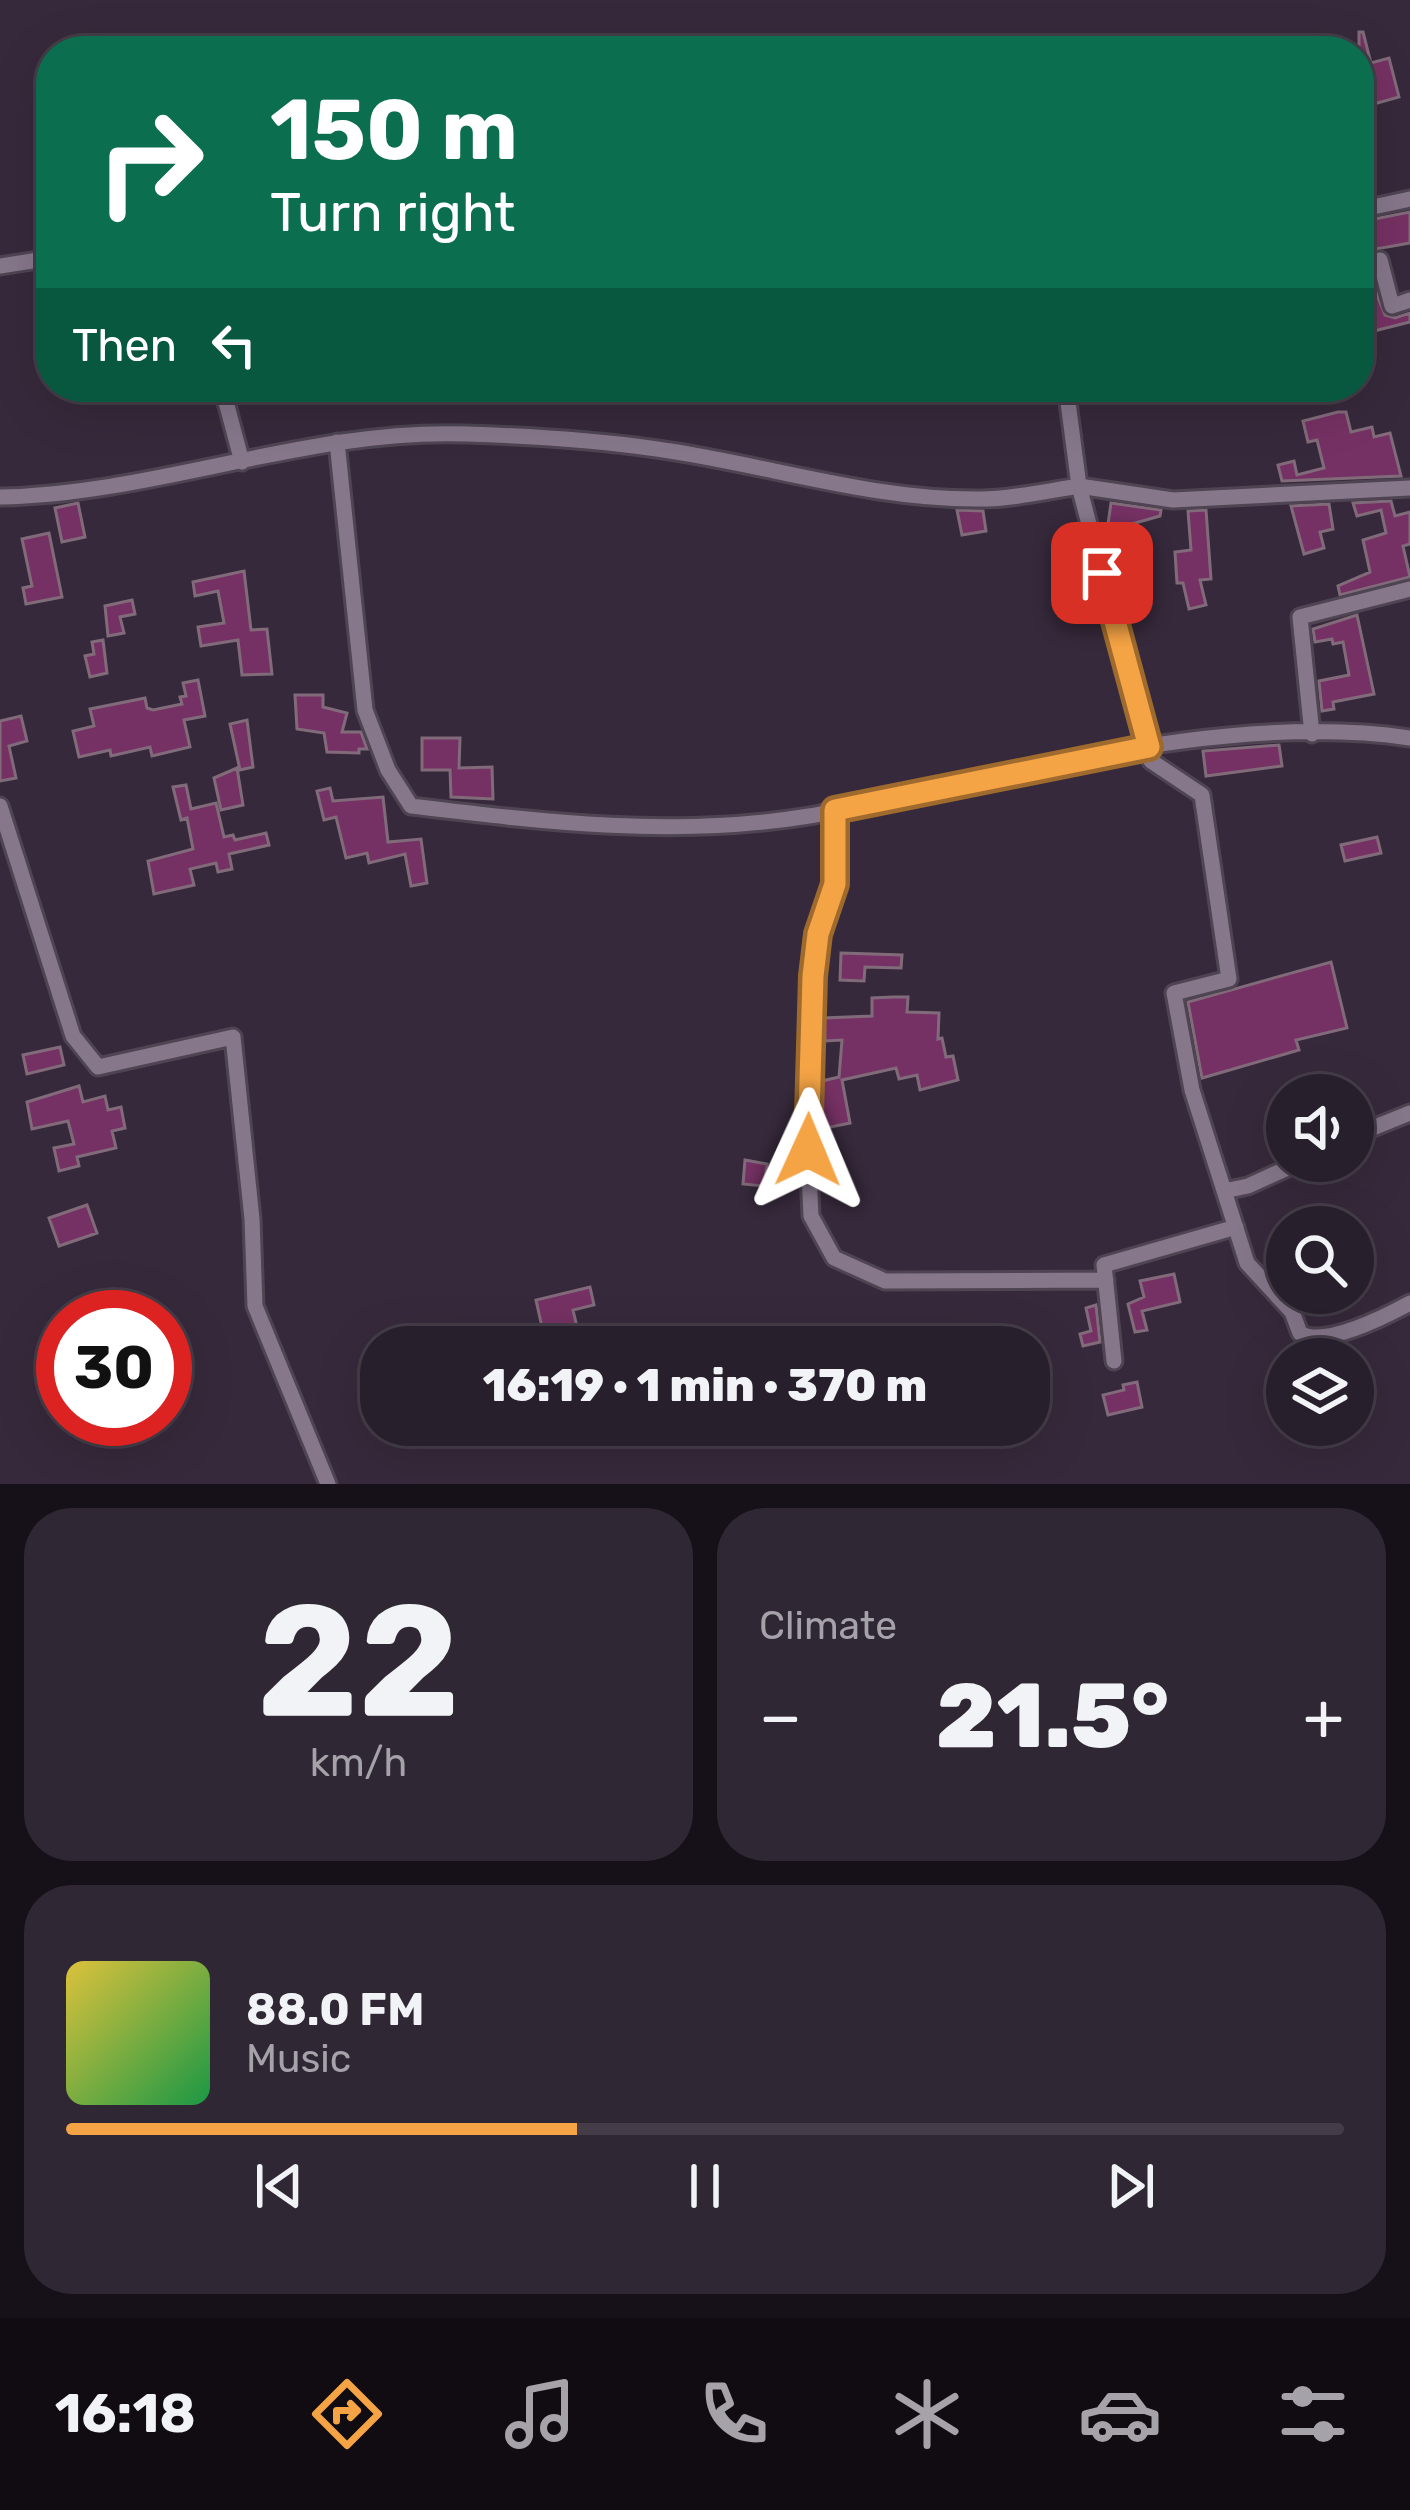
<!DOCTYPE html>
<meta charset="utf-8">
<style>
body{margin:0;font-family:Rubik,sans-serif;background:#302734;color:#f1f3f6;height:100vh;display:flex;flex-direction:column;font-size:45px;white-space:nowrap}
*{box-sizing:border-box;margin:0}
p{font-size:39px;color:#a5a2a9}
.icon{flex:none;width:66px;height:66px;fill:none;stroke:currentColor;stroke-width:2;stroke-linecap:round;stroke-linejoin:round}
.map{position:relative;height:1484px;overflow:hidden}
.panel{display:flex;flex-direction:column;gap:24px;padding:24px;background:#161118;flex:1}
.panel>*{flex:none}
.top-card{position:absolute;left:36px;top:36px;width:1338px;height:366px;border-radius:48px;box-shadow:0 12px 48px #0002,0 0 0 3px #443d48;background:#0b6e4f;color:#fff;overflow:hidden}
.controls{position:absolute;left:1266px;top:1074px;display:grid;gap:24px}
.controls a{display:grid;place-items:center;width:108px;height:108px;border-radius:50%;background:#281f2c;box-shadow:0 12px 48px #0002,0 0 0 3px #443d48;font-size:60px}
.speed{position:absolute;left:36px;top:1290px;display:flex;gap:24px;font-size:60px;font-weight:700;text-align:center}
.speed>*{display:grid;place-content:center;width:156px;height:156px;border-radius:50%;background:#281f2c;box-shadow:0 12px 48px #0002,0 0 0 3px #443d48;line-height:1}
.speed .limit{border:18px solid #d22;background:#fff;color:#111}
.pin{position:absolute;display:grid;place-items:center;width:102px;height:102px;color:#fff;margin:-51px;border-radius:24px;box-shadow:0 6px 18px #0006}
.me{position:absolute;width:132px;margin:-66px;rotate:1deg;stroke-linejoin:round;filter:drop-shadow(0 0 9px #0008)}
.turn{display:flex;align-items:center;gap:42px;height:252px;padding:0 36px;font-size:54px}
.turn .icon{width:156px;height:156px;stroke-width:2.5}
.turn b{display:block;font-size:84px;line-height:102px}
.then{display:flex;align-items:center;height:114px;padding:0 36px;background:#0003;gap:24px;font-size:45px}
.big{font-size:90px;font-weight:800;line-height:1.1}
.panel .card{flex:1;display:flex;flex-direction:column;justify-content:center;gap:18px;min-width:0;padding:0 42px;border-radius:48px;background:#302734}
.panel .dial{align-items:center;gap:0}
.dial b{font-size:156px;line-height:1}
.song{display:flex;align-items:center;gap:36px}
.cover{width:144px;height:144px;border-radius:18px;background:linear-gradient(135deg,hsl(50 70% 55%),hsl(140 70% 35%))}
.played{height:12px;border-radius:6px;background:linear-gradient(90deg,#f4a345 40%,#443d48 40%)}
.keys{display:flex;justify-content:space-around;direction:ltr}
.heat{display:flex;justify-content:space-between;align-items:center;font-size:66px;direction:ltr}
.panel .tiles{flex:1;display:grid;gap:24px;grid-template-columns:1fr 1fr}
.card:last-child{grid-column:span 2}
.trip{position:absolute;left:360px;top:1326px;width:690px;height:120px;border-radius:48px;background:#281f2c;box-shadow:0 12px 48px #0002,0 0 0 3px #443d48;font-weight:800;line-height:120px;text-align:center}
.dock{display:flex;height:192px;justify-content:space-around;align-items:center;background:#100c12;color:#a5a2a9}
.dock .icon{width:84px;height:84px}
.dock .active{color:#f4a345}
.dock b{font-size:54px;color:#f1f3f6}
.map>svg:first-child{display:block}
</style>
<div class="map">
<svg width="1410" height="1484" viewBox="0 0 1410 1484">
<rect width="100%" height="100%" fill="#36293b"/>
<path fill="#753163" stroke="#816b7a" stroke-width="3" d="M1359,32H1363L1371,63L1389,58L1399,97L1367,106L1359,77Z
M1410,212V243L1359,252V222Z
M1376,292L1385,315L1395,318L1410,313V322L1362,334L1359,296Z
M1338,412H1346L1351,432L1372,427L1374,437L1390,433L1401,476L1282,481L1278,465L1294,461L1297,475L1324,468L1317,440L1308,442L1303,421Z
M1391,501L1395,516L1410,512V544L1403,546L1410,577L1340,595L1338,586L1370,572L1363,540L1386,533L1381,510L1357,516L1353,503Z
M78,503L85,537L62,542L55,508Z
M1111,503L1161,510L1160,516L1107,531Z
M1329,504L1333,529L1320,532L1324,548L1304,554L1291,506Z
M957,510L983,511L986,531L962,535Z
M1206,510L1211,579L1200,580L1206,605L1189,609L1183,583H1177L1175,552L1191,550L1188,511Z
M49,533L62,597L26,604L23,588L32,586L22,539Z
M244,571L251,630L267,629L272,674L242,675L238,640L201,646L198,627L224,623L218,591L195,596L193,582Z
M132,600L135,614L120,617L124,633L108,636L105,606Z
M1357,615L1374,694L1333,702L1334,709L1322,711L1319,681L1349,675L1343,642L1333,644L1332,639L1315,642L1313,629Z
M103,640L107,673L90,677L85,656L94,654L92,642Z
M198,680L205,716L184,720L190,747L152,756L150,747L111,756L110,750L79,757L73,731L94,726L90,709L145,698L147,708L153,710L182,704L180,697L186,696L183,683Z
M295,695H323V707L347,713L342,732H361L367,749H359V753L327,752L324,733L297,729Z
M21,716L27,741L9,746L16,778L0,781V721Z
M247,720L253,767L240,770L230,724Z
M422,738H460L459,768L492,767L493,799L451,797L450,770H422Z
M1279,745L1282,766L1206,776L1203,751Z
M237,768L243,805L221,810L214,778Z
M186,785L191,809L216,803L224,837L233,835L235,840L266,833L269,845L229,854L232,869L218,872L216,863L190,869L194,885L154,894L148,861L193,849L187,818L181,820L173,787Z
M330,788L333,801L383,797L388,842L421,839L427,883L411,886L405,854L369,863L367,853L346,858L336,817L324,820L317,791Z
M1377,837L1381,853L1345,861L1341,845Z
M841,953L902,955L901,968L865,967L864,981L840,980Z
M1331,962L1347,1028L1296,1040L1299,1050L1202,1078L1188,1002Z
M893,997H908L907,1012L939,1013L938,1039L942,1038L946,1057L953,1056L958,1080L920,1090L917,1075L899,1079L896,1068L842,1080L850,1123L821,1129L822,1081L839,1077L842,1040L825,1041L824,1018L872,1016V998Z
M60,1047L64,1065L27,1074L23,1055Z
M79,1086L83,1102L105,1096L108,1110L121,1107L125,1128L112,1131L116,1148L77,1157L79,1166L59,1171L54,1148L74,1144L68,1121L32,1129L27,1102Z
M745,1160L767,1164L764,1186L743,1184Z
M87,1205L97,1233L59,1246L49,1218Z
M1174,1274L1180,1302L1142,1311L1147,1330L1135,1332L1128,1304L1144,1297L1140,1281Z
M590,1287L594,1305L573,1310L577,1327L544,1336L536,1300Z
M1096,1305L1100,1342L1083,1346L1080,1334L1091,1331L1086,1308Z
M1137,1382L1142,1407L1108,1415L1103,1395L1124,1390L1123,1385Z"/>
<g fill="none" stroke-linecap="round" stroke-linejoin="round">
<g stroke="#4e4452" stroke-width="21">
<path id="minor" d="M1359,210L1410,199
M1359,264L1380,260L1392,306L1410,300
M0,266L51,258
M222,387L242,462
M337,442L365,710L388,770L411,806C544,822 676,838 809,816C839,811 868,802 898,796C1059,762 1246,714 1410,738
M1410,488L1173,500L1079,486L1151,761L1202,795L1229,979L1174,993L1192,1090L1247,1263L1292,1312L1300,1333C1324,1348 1386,1316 1410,1303
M0,497C158,494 309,428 467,434C530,436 595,440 657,449C765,464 870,500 980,499C1012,499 1047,491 1079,486L1066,387
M1312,734L1300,617L1410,589
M0,806L73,1036L98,1067L233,1037L252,1219L255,1306L328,1484
M835,810V884L817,934L813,976L808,1150L811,1216L834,1258L885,1281L1106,1280
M1353,1136L1410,1113
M1224,1191L1248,1186L1303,1161
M1114,1361L1104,1265L1236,1227"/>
</g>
<use href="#minor" stroke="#86778b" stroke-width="15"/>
</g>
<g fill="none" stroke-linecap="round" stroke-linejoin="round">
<g stroke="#9f6a2d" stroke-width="30">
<path id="route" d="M808,1150L813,976L818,934L835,884V810L1149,747L1102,573"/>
</g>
<use href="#route" stroke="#f4a345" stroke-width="21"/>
</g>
</svg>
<div class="controls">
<a><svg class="icon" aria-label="sound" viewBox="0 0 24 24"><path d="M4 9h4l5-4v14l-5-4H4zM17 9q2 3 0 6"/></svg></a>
<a><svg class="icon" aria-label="search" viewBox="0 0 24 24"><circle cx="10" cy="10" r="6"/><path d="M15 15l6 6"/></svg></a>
<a><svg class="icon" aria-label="layers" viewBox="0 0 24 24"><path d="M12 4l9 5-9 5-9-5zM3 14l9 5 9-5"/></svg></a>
</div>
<div class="speed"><div class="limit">30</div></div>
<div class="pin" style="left:1102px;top:573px;background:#d93025"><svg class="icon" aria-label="arrive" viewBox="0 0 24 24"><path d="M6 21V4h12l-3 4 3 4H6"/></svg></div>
<svg class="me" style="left:808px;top:1150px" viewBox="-20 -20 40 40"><path d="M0-17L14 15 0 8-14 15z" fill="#f4a345" stroke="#fff" stroke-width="4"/></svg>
<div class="trip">16:19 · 1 min · 370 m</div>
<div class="top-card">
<div class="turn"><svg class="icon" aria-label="right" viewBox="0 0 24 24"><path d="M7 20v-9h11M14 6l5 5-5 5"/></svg><div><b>150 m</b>Turn right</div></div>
<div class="then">Then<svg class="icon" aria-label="left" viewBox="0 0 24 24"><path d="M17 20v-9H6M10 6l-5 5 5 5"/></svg></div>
</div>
</div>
<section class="panel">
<div class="tiles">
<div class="card dial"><b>22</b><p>km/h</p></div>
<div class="card"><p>Climate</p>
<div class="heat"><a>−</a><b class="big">21.5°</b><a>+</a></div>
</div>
<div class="card">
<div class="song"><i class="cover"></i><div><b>88.0 FM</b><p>Music</p></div></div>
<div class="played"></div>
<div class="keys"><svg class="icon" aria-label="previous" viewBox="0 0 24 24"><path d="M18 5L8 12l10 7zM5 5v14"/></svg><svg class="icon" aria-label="pause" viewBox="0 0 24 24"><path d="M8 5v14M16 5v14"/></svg><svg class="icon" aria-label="next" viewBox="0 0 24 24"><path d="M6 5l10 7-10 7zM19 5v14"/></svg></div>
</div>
</div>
</section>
<nav class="dock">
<b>16:18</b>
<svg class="icon active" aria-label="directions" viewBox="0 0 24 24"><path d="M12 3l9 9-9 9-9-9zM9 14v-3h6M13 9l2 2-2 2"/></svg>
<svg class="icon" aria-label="music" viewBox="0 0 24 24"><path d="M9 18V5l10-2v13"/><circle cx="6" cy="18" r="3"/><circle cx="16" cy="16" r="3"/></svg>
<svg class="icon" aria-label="phone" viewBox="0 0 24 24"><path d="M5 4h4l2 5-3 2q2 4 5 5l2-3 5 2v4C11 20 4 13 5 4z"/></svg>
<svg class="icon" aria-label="climate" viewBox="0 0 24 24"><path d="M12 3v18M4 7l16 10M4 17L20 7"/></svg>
<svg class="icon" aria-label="car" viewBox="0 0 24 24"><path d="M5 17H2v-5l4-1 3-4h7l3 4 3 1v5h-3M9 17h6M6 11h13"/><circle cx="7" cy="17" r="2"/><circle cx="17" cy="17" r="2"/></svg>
<svg class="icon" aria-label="filters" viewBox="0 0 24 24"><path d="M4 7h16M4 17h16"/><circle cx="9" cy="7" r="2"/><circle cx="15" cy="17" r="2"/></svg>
</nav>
